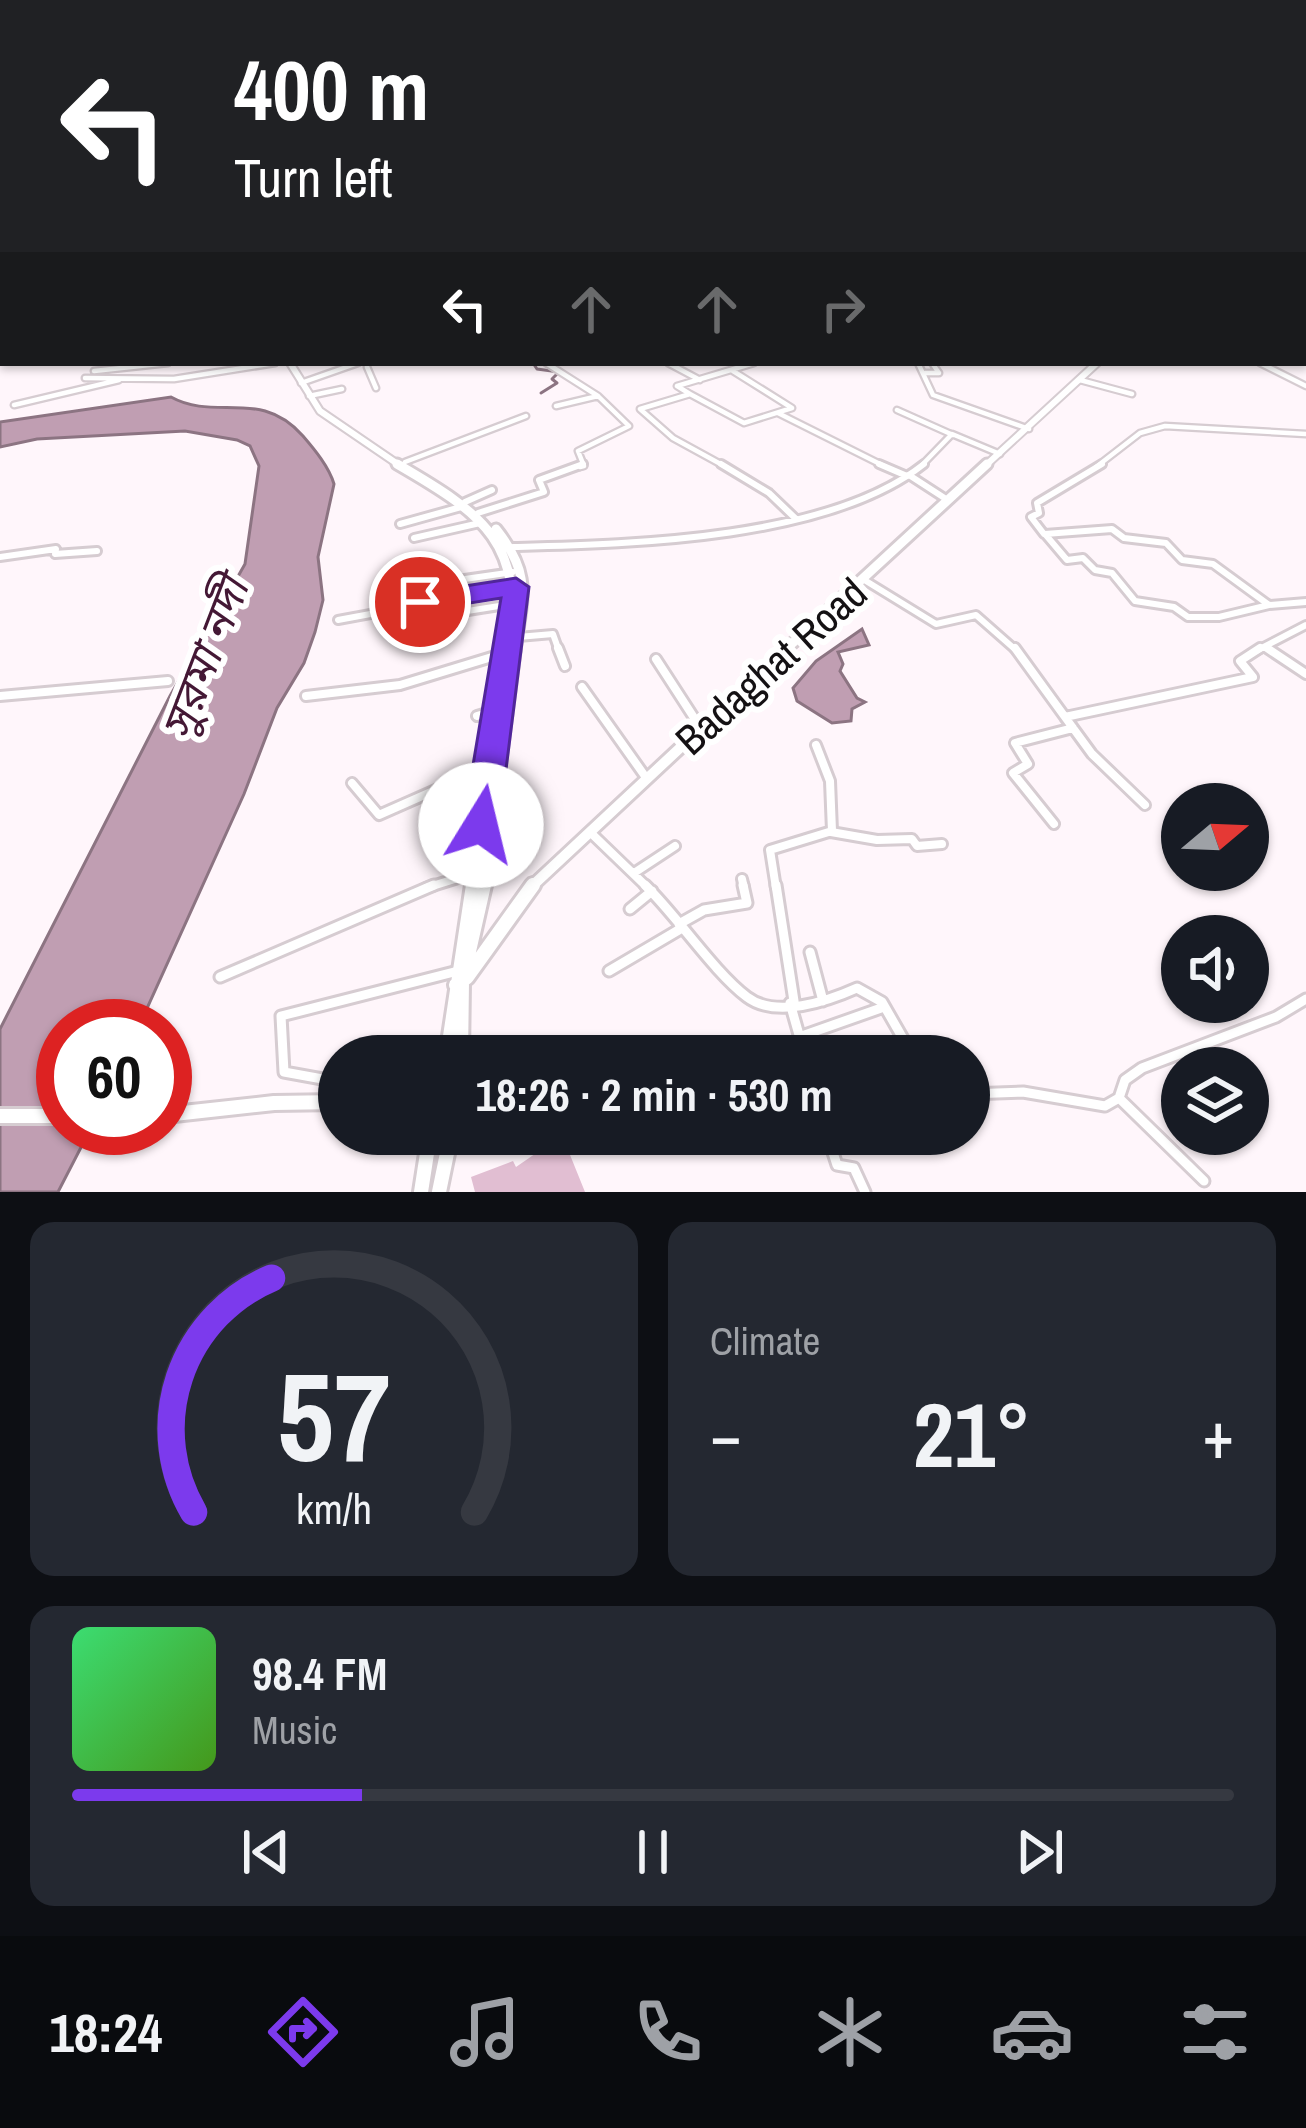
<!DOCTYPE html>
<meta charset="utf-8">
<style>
body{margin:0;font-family:"Archivo Narrow","Noto Sans Bengali",sans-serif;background:#242831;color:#f1f3f6;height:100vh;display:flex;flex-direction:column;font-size:45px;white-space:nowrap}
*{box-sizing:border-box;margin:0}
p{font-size:39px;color:#9ea1a6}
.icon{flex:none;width:66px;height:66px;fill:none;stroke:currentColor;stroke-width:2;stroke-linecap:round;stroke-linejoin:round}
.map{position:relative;height:1192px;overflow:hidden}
.drawer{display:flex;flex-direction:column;gap:30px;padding:30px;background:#0d0f14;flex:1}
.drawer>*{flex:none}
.banner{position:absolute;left:0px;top:0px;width:1308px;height:366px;box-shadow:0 3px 9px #0004;background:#202124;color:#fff;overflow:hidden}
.needle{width:78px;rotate:71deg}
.controls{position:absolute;left:1161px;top:783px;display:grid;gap:24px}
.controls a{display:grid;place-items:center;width:108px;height:108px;border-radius:50%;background:#171b24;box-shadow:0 3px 9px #0004;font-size:60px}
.speed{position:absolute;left:36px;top:999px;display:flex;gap:24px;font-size:60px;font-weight:700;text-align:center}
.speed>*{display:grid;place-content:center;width:156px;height:156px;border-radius:50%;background:#171b24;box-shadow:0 3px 9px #0004;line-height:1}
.speed .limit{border:18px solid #d22;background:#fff;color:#111}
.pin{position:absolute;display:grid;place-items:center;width:102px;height:102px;color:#fff;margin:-51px;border:6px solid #fff;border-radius:50%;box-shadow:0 3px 12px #0007}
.me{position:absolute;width:132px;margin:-66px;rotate:9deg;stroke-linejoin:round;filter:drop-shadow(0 0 9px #0008)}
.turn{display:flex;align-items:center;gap:42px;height:252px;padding:0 36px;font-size:54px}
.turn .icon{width:156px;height:156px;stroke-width:2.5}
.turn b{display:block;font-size:84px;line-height:102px}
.lanes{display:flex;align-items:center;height:114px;padding:0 36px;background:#0003;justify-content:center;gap:60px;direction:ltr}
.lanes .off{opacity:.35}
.big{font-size:90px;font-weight:800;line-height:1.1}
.drawer .widget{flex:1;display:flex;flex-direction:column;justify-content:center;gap:18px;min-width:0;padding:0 42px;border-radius:24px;background:#242831}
.drawer .dial{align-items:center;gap:0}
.dial svg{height:312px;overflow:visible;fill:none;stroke:#363941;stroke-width:7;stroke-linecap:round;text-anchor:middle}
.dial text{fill:#f1f3f6;stroke:none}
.song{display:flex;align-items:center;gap:36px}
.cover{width:144px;height:144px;border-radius:18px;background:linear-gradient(135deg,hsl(140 70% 55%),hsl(100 70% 35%))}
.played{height:12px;border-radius:6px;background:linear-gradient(90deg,#7c3aed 25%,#363941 25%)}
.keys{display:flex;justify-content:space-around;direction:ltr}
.heat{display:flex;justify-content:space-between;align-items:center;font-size:66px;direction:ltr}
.drawer .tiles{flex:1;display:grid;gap:30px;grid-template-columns:1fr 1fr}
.widget:last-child{grid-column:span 2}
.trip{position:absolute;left:318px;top:1035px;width:672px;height:120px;border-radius:60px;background:#171b24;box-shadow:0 3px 9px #0004;font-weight:800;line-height:120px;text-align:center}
.menu{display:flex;height:192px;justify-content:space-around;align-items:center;background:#090b0e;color:#9ea1a6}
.menu .icon{width:84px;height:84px}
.menu .selected{color:#7c3aed}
.menu b{font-size:54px;color:#f1f3f6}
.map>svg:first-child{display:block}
</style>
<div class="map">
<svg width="1306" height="1192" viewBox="0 0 1306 1192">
<rect width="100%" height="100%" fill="#fff6fb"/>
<path fill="#e1bed2" d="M541,1134H573L564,1140L585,1192H475L471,1177L513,1161L516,1167L545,1147Z"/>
<path fill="#c09eb2" stroke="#8c7482" stroke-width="3" d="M171,397C216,422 260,387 303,436C315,450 329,467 334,484L318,557L323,600L315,632L304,663L277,708L244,794L139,1026H63V1128H91L58,1192H0V1029L170,696L245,564L259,466L250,446L237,440L185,431L37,439L0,447V422Z
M862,629L869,645L838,652L843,664L840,671L857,698L865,702L852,709L851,721L832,723L797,701L793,688L816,661Z"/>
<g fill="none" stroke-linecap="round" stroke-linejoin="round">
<path stroke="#8c7482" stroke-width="3" d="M533,363L537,369L559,372L552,379L557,383L541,393"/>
<g stroke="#d6ccd1" stroke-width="9">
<path id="minor-far3" d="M546,363L598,396L556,406
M668,363L700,380
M918,363L933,395L1029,429
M1260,363L1306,386
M367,367L376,388
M94,371L168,363
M925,373H939L932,363
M85,378L174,379L275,363
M1080,380L1132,394
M301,383L358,363
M690,394L744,423L792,408L733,371
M309,396L342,389
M14,405L119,380
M897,410L953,435
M778,413L886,467
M405,462L526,416
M580,467L584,466L578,451L629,426L598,396
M726,467L673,438L640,409L690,394L677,386L754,363
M920,467L952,434L1000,454
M1096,467L1140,433L1165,426L1306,434"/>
</g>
<g stroke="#d6ccd1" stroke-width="12">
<path id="minor-far2" d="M721,464L769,493L795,518
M879,464L907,476
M909,475L946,499
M465,502L492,490
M478,513L544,492L539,480L583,464
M400,524L461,507
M1112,529L1124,538L1166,543L1182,560L1213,564L1269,605L1219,617H1188L1174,607L1135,601L1112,573L1095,570L1083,558L1067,560L1045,534Z
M1044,534L1031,517L1039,513L1037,503L1102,464
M414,538L480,523
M513,547C631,544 828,540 924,464
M0,557L56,549L55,554L97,551
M866,581L936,624L976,615L1017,651
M444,582L513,572
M1269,605L1306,602
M338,620L516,587
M398,622L512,604
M518,637L553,634L559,651
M1265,647L1271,651
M1256,651L1306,625"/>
</g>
<g stroke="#d6ccd1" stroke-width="14">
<path id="minor-far1" d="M558,648L565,666
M1015,648L1065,717L1253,677L1240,661L1260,648
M1267,648L1306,674
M656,659L700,727
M582,687L647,779
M0,696L168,681
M306,696L400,685L505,653
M477,716L497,710
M1065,717L1092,754L1145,805
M352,783L379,815L490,766
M1054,824L1013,773L1028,764L1015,743L1073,728
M831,832L877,840L912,839L917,846L942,844
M592,834L648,888
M634,873L675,846
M742,879L744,888
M426,888L477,872
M776,888L770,850L832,831L830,781L816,745"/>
</g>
<g stroke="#d6ccd1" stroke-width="15">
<path id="minor" d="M645,885C678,917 713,971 747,997C776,1019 828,1001 857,988L882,1002L913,1056
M776,885L794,1001
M630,909L652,891
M679,924L704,910L747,903L743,885
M810,952L823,1001
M609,971L682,928
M220,977L434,885
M790,1003L805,1056
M799,1037L884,1007
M339,1082L284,1072L281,1016L458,971
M969,1094L1023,1092L1105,1106L1119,1098L1125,1080L1142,1068L1276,1017L1306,999
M1119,1098L1204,1181
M827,1134L837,1165L854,1168L865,1192"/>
</g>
<g stroke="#d6ccd1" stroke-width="10">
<path id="major-far3" d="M290,363L320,411L402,467
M984,467L1097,363"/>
</g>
<g stroke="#d6ccd1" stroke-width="15">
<path id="major-far2" d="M397,464C485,515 525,543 509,651
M496,529C533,576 522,596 515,651
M784,651L987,464"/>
</g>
<g stroke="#d6ccd1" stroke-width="16">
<path id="major-far1" d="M473,888L509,648
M484,888L515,648
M530,888L787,648"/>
</g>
<g stroke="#d6ccd1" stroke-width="20">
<path id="major" d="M456,985L467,977L533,885
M447,1056L473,885
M461,1056L462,982L484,885
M165,1115L274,1103L339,1102
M0,1116H63
M421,1192L430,1134
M439,1192L451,1134"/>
</g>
<use href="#minor-far3" stroke="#fff" stroke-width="4.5"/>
<use href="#minor-far2" stroke="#fff" stroke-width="6"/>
<use href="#minor-far1" stroke="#fff" stroke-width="8"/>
<use href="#minor" stroke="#fff" stroke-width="9"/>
<use href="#major-far3" stroke="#fff" stroke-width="6"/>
<use href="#major-far2" stroke="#fff" stroke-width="9"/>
<use href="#major-far1" stroke="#fff" stroke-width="10"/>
<use href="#major" stroke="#fff" stroke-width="14"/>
</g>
<linearGradient id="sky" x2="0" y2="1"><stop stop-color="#98abd2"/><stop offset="0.56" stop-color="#fffbfd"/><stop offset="1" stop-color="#fffbfd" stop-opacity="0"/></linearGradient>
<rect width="1306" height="379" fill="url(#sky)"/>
<path fill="#7c3aed" stroke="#51269a" stroke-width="3" d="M516,578L529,587L499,825L493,835L481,840L468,835L463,825L501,598L420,611L406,602L420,593Z"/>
<g text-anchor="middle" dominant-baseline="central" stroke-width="12" stroke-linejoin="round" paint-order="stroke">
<g font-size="42" fill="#141113" stroke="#fff">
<text transform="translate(771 666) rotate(-42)">Badaghat Road</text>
</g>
<g font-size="45" font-style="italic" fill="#441835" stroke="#fff">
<text transform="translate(204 658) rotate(-69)">সুরমা নদী</text>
</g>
</g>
</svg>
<div class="controls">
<a><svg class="needle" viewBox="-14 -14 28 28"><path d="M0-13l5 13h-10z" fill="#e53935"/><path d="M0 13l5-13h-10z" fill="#9ea1a6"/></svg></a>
<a><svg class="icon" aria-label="sound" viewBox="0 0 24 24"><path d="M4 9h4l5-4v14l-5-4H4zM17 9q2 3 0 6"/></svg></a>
<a><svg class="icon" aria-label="layers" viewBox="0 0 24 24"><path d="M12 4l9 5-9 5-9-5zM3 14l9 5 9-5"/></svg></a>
</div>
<div class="speed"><div class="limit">60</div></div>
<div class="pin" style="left:420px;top:602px;background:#d93025"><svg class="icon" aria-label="arrive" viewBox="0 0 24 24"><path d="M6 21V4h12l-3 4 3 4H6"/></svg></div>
<svg class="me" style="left:481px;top:825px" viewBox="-20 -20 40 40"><circle r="19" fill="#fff"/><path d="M0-13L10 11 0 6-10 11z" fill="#7c3aed"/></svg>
<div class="trip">18:26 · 2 min · 530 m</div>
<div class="banner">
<div class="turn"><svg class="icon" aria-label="left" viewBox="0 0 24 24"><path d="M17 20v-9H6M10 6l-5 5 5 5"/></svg><div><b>400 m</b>Turn left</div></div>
<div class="lanes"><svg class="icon" aria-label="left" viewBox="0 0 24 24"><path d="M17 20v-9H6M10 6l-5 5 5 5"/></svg><svg class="icon off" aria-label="ahead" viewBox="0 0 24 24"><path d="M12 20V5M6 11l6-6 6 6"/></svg><svg class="icon off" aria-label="ahead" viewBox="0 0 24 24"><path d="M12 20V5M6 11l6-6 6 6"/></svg><svg class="icon off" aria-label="right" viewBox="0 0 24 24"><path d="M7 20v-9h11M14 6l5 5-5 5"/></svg></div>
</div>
</div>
<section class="drawer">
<div class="tiles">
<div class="widget dial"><svg viewBox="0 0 100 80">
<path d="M14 69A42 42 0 1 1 86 69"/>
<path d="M14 69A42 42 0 0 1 34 9" stroke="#7c3aed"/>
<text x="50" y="56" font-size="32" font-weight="700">57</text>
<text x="50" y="72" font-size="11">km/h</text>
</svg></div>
<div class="widget"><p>Climate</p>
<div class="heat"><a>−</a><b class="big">21°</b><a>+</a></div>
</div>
<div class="widget">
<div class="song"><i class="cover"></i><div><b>98.4 FM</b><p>Music</p></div></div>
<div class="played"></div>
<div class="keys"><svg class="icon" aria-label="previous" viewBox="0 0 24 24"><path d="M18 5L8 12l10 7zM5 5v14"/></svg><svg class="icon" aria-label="pause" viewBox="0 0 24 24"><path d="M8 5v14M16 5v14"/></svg><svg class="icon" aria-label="next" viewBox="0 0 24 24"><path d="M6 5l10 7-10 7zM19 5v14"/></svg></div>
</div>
</div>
</section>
<nav class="menu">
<b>18:24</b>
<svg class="icon selected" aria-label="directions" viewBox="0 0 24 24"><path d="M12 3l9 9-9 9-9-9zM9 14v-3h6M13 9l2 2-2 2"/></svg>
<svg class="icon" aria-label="music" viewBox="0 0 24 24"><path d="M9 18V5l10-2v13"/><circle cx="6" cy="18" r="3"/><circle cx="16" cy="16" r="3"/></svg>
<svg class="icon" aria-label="phone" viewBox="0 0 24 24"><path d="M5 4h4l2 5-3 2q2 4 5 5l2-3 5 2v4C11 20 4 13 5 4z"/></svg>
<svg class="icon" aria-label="climate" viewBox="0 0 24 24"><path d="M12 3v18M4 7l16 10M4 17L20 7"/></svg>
<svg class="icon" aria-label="car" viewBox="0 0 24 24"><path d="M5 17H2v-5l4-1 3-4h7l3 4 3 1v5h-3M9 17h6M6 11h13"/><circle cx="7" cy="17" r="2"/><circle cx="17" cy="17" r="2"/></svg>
<svg class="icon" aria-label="filters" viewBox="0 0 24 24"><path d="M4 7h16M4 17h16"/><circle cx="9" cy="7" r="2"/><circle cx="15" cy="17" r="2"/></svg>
</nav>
